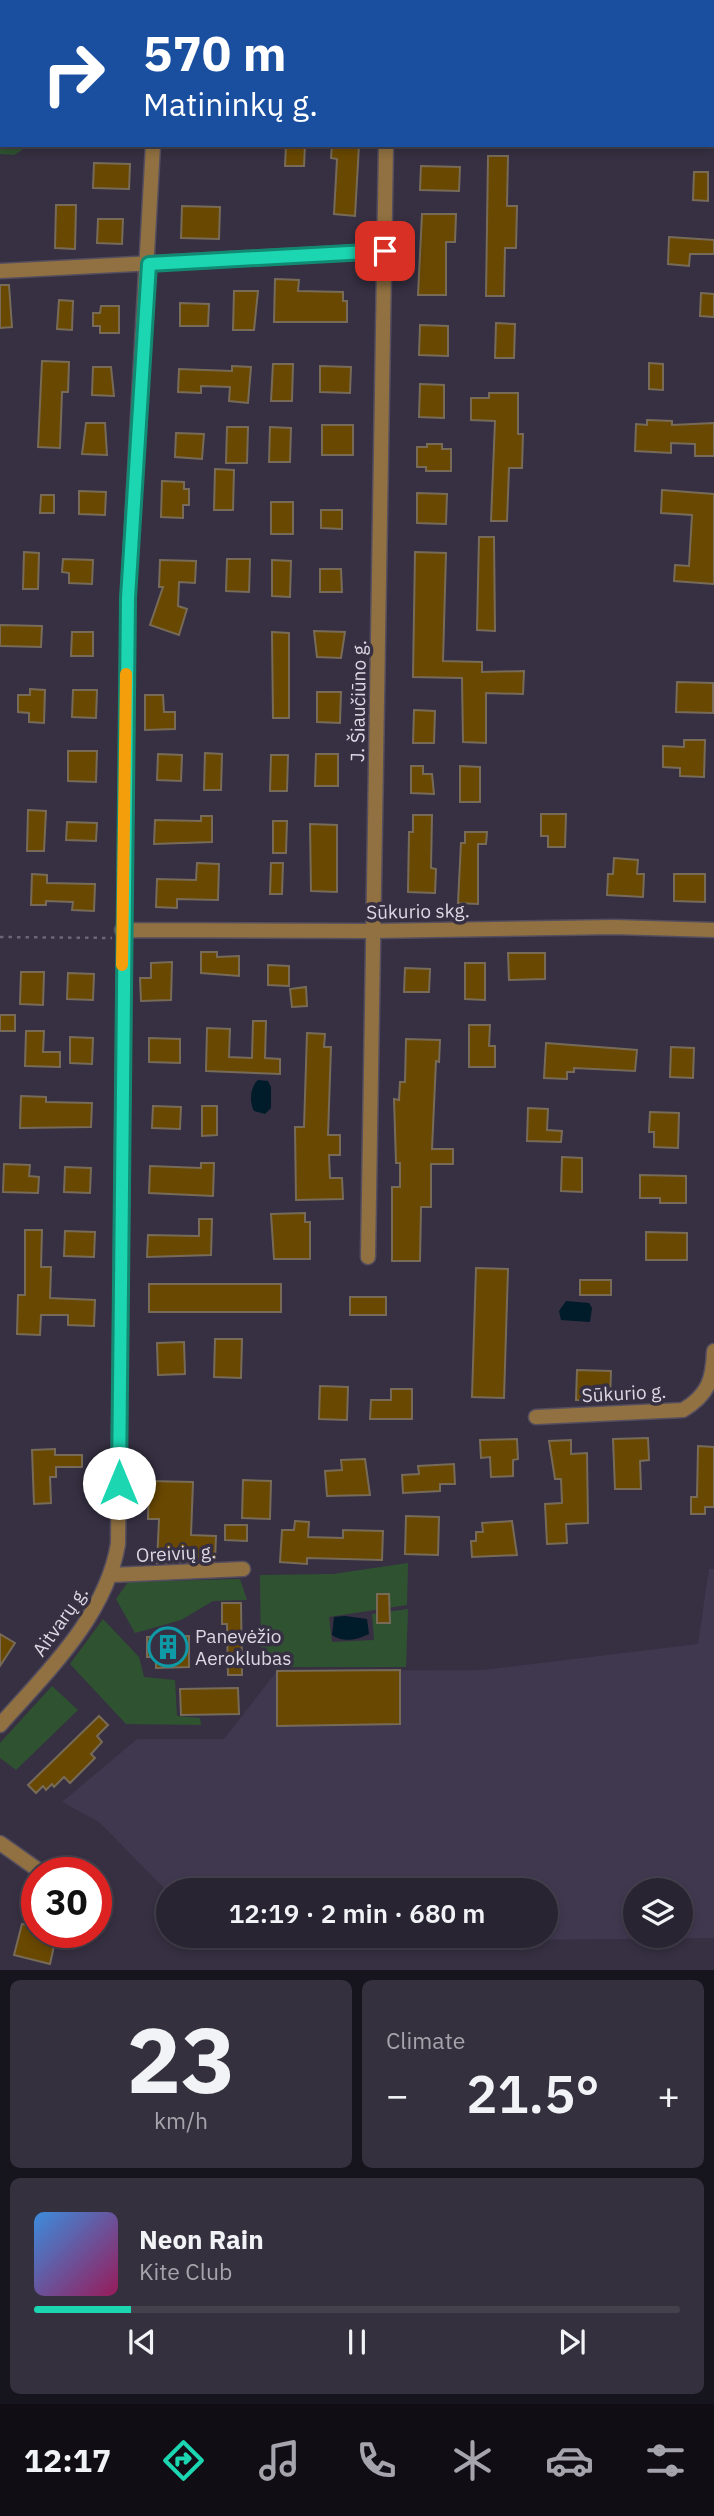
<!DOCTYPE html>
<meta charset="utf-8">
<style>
body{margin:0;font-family:"IBM Plex Sans",sans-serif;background:#34303e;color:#f1f3f6;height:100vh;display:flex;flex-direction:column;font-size:26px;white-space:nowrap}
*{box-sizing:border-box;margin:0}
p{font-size:23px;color:#a5a4ac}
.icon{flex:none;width:38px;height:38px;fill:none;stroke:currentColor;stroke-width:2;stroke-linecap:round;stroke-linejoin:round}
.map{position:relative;height:1970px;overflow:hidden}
.details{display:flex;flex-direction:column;gap:10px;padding:10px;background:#16141c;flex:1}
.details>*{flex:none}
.hud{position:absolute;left:0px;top:0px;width:714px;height:147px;box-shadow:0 4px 10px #0003,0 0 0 2px #44414d;background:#1a4fa0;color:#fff;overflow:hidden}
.fabs{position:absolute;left:623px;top:1878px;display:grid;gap:14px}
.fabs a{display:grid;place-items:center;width:70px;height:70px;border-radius:50%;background:#282432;box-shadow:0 4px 10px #0003,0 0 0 2px #44414d;font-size:35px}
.speed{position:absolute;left:21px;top:1857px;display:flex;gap:14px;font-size:35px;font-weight:700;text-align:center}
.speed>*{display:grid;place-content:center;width:91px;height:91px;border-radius:50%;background:#282432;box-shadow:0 4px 10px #0003,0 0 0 2px #44414d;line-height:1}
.speed .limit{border:10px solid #d22;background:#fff;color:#111}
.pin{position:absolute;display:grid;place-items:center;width:60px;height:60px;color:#fff;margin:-30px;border-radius:14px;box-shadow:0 4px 10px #0006}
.me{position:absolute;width:77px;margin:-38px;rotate:0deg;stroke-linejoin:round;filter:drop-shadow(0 0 5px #0008)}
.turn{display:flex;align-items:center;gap:24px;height:147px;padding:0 28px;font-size:32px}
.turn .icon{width:91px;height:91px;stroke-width:2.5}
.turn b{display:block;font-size:49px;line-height:60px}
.big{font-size:52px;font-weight:600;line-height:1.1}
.details .card{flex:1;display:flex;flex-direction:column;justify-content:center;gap:10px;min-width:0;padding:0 24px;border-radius:10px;background:#34303e}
.details .dial{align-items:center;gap:0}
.dial b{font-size:91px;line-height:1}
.song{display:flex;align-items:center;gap:21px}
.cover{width:84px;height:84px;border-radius:10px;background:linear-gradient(135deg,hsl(210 70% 55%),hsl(330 70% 35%))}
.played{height:7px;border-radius:4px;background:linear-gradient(90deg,#1cd5b1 15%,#44414d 15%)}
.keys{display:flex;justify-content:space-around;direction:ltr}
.heat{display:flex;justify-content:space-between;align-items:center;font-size:38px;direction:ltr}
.details .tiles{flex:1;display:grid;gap:10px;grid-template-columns:1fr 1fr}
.card:last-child{grid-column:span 2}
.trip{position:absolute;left:156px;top:1878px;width:402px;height:70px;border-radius:35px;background:#282432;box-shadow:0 4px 10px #0003,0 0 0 2px #44414d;font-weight:600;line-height:70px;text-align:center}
.tab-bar{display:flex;height:112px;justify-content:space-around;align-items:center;background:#100e14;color:#a5a4ac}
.tab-bar .icon{width:49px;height:49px}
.tab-bar .selected{color:#1cd5b1}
.tab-bar b{font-size:32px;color:#f1f3f6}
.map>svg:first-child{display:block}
</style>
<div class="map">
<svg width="714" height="1970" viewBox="0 0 714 1970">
<rect width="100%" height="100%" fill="#363042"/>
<path fill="#40384f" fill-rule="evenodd" d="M709,1569H714V1938L362,1942L278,1936H546V1890L168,1892L99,1822L62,1802L137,1739H224L277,1671L484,1670L698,1644ZM635,1890H681V1936H635Z"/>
<path fill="#2f5331" d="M0,0H29L2,2V145H23L22,150L14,155L0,154Z
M408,1563L407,1605L329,1617L332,1642L374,1640L372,1614L408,1609L406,1667H261L260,1575L333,1574Z
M240,1579L247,1600L213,1601L181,1620L135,1633L116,1599L128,1582Z
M103,1619L139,1657L144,1677L175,1680L177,1716L200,1718L201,1725L126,1724L70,1664Z
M52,1686L78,1710L16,1770L0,1758V1743Z"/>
<path fill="#001b29" d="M258,1080L268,1081L271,1087V1108L265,1114L254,1111C249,1102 250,1087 258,1080Z
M566,1301L589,1303L592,1308L590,1322L561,1320L559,1311Z
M345,1616L367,1619L369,1634C357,1640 343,1643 332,1635L334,1617Z"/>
<path fill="#694801" stroke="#776b58" stroke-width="2" d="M286,145H305L304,166H285Z
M332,145H359L355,216L334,214L337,159L331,158Z
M488,156H508L507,206H517L516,248H505L504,296H486Z
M94,163L130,164L129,189L93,188Z
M421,166L460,167L459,191L420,190Z
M694,172H708V201L693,200Z
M56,205H76L75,249L55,248Z
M182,206L220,207L219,239L181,238Z
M422,214H456L455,242H446V295H418Z
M98,219H123L122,244L97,243Z
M669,237L714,240V254H690L689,266L668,264Z
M275,279L299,280L298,291L343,292V301H347V322H274Z
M0,285H9L12,327L0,328Z
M234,291H258L254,330H233Z
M701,293L714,294V317L700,316Z
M59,300L73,301L72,330L57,329Z
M180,303L209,304L208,326H180Z
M101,306H119V333H100V326H93V313H100Z
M496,323L515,324L514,358H495Z
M420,325L448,326V356L419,355Z
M42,361L69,362L68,392H62L60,448L38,447Z
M649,363L663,364V390L649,389Z
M273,364H293L292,401H271Z
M232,366L251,367L248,403L229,401L230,387L201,386V393L178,392L179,369L232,371Z
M320,366L351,367L350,393L320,392Z
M93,367H111L114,396L92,395Z
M420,384L444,385V418L419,417Z
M489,393H518V434H523L522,468H509L507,521H491L495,421L471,420V398H489Z
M647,420L672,421V425L714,423V456H695V444L671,443V453L635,451L636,424L647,425Z
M86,423H105L107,455L82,454Z
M322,425H353V455H322Z
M227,427H248L247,463H226Z
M270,427L291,428L290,462H269Z
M176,433L204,434L202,459L175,457Z
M427,444H442V449H451V471H426V467H417V447H427Z
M215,469L234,470L233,510H214Z
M162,481L184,482V489H189V505H183V518L161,517Z
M662,490L714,494V584L674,581L675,565L689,566L692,515L661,513Z
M79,491L106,492L105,515L79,514Z
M417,493L447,494L446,524L417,523Z
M41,495H54V513H40Z
M271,502H293V534H271Z
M321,510H342V529L321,528Z
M479,537H494L495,631L477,630Z
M24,552L39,553L38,589H23Z
M415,552L446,553L443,661L482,662V672L524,671L523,694L486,693V743L463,742L462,678L413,677Z
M63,559L93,560L92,584L69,583V573L62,572Z
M227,559H250L249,592L226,591Z
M160,560L196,561L195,583L179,582L178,606L187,609L179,635L150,625L163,587H159Z
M272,560L291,561L290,597L272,596Z
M320,569H341L342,592H320Z
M0,625L42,626L41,647L0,646Z
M314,631L345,632L341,658L317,657Z
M72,632H93V656H71Z
M272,632L289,633V718H273Z
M677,682L713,683V713L676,712Z
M30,689L45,690L44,723L29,722V713L18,712V695H30Z
M73,690H97L96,718L72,717Z
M317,692H341L340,723L317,722Z
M145,695H163L164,712H175V729L145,730Z
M414,710L435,711L434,743H413Z
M684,740H705L704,777L680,776V768L663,767V746L684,747Z
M68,751H97L96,782L68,781Z
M205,753L222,754L221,790H204Z
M158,754L182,755L181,781L157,780Z
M316,754H338V786H315Z
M271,755H288L287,791H270Z
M411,766H423V774H432L434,794L411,793Z
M460,766L480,767V802H460Z
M28,810L46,811L44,851H27Z
M541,814H566L565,847H548V836H541Z
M413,815H432L431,868L436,869L435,893L408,892L409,832H413Z
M201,816H212V842L154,844L155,820L201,821Z
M273,821H287L286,853H273Z
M67,822L97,823L96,841L66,840Z
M310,824L337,825V892L311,891Z
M465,832H487L486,844H478V904L458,903L461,843H465Z
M614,858L638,860L637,874H644L643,897L607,895L608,874H613Z
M197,863L219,864L218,900L177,899V908L156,907L157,879L196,880Z
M271,863H283L282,894H270Z
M32,874L47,875V883L95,884L94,911L72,910L73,902L46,901V905H31Z
M674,874H705V902L674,901Z
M201,952H217V957L239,956V976L201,973Z
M508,953H545V979L509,980Z
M172,962L171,1000L141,1001L140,978H151V963Z
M465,963H485V1000L465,999Z
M268,965L289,966V986L268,985Z
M405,968L430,969L429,992H404Z
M21,972H44L43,1005L20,1004Z
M68,973L94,974L93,1000L67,999Z
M306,987L307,1006L292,1007L290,989Z
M0,1015H15V1031H0Z
M253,1021H266L265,1058L280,1059V1074L206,1071L207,1028L230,1029L229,1057L252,1058Z
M469,1025H490L489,1046H495V1067H469Z
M26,1031H44L43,1052H60V1067L25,1066Z
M307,1033L325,1034L324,1047H331L328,1135H340V1155H329L330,1178H342L343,1199L296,1200L295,1127H304Z
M70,1037L93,1038L92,1064L70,1063Z
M149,1038L180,1039V1063L149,1062Z
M406,1039L440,1040L439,1062L436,1061L432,1149H453V1164H431V1207H421L420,1261H392V1187H400V1163H396L394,1099L399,1100L400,1082H405Z
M546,1043L637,1050L635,1071L574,1068V1072H567V1079L544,1078Z
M671,1047L694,1048L693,1078L670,1077Z
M21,1096L46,1097V1102L92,1103L91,1127L20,1128Z
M153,1106L181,1107L180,1129L152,1128Z
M202,1106H217V1135L202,1136Z
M528,1108L548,1109L547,1130L562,1131L561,1142L527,1141Z
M650,1112L679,1113L678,1148L654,1147V1132H649Z
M562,1157L582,1158V1192L561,1191Z
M201,1163H214L213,1196L149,1193L150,1166L201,1168Z
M4,1164L30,1165L29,1176L39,1177L38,1193L3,1192Z
M65,1167L91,1168L90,1193L64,1192Z
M640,1175L686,1176V1203H660V1198H640Z
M305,1213V1222H310V1259H274L271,1214Z
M199,1219H212L211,1255L147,1257L148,1235L199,1236Z
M25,1230H42L41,1267H51L50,1298L95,1300L94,1326L68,1325V1315H41L40,1335L17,1334L18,1295H25Z
M65,1231L95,1232L94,1257L64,1256Z
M646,1232L687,1233V1260H646Z
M476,1268L508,1269L504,1398L472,1397Z
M580,1280H611V1295H580Z
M149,1284H281V1312H149Z
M350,1297H386V1315H350Z
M215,1339H242L241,1378L214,1377Z
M184,1342L185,1374L158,1375L157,1343Z
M577,1370L611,1371L610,1401L576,1400Z
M320,1386L348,1387L347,1420L319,1419Z
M391,1389H412V1419H370L371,1400H391Z
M648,1438L649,1460L640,1461L641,1489H615L613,1439Z
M517,1439L518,1459L513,1460V1476L491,1477L490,1457L481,1458L480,1440Z
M571,1440V1454L587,1453L588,1523L566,1524L567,1543L547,1544L545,1504L562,1503L561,1479H555L549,1441Z
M698,1446L714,1447V1507H705V1514H691V1497H697Z
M55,1449V1455H82V1467H56V1477H50L51,1503L34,1504L32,1450Z
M365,1459L370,1495L327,1496L325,1471L342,1470L341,1460Z
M454,1464L455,1484H440V1491L403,1493L402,1475L419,1474L418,1466Z
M243,1480L271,1481L270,1519L242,1518Z
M149,1481L193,1482L191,1535L216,1536L215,1561L157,1563L159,1519H148Z
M406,1516L439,1517L438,1555L405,1554Z
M295,1521L309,1522L308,1537L343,1538V1530L383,1531L382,1560L307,1558V1564L280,1562L282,1530H294Z
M512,1521L517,1555L472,1557L471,1541H476V1532H483L482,1523Z
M225,1525H247V1541L225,1540Z
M377,1594H389L390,1623H377Z
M222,1603H241L242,1675H228L227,1624H222Z
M0,1634L15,1643L0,1666Z
M189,1636V1667L156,1668V1657H147V1637Z
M400,1670V1724L277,1726V1671Z
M238,1688L239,1714L181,1715L180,1689Z
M99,1716L108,1725L97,1736L102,1742L91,1754L95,1758L70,1783L64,1777L54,1787L52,1784L46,1790L43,1786L36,1793L28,1785Z
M26,1901L37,1904L33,1919L22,1916Z
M22,1924L37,1927V1932H57L50,1964L14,1955Z"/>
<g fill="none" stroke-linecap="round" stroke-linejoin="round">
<g stroke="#544e5f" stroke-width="17">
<path id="street" d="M158,2V0
M389,2V0
M0,271L385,251
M122,930L373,931L614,927L714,930
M368,1257L386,145
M536,1417L683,1410C708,1395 713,1380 714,1351
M112,1575L243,1569
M0,1725C47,1672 106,1616 118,1544L128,598L153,145
M0,1843L41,1872"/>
</g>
<path stroke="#6c6777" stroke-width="2.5" stroke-dasharray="3.5 5" stroke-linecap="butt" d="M561,2V0
M0,937L112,938"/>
<use href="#street" stroke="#917141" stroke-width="14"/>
</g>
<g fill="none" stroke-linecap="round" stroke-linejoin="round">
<g stroke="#128a73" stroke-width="18">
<path id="route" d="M119,1483L128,598L149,264L385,251"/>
</g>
<use href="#route" stroke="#1cd5b1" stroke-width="12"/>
<path stroke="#f59e0b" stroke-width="12" d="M122,965L126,674"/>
</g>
<defs>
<g id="building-ring" transform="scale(2.0125)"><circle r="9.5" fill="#363042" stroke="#0f9aa8" stroke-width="1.5"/><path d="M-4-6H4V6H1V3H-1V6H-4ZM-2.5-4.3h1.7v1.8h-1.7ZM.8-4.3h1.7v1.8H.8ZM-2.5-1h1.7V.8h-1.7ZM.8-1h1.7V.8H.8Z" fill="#0f9aa8"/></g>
</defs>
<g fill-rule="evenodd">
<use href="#building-ring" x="168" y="1647"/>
</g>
<g text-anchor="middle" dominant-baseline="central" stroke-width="7" stroke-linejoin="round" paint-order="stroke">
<g font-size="19" fill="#dbd8e3" stroke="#363042">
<text transform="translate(358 701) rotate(-89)">J. Šiaučiūno g.</text>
<text transform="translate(418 911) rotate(-1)">Sūkurio skg.</text>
<text transform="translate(624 1393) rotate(-3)">Sūkurio g.</text>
<text transform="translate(176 1553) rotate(-3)">Oreivių g.</text>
<text transform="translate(60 1621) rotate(-55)">Aitvarų g.</text>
</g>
<g font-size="19" fill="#dbd8e3" stroke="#363042" text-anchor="start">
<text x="195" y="1636">Panevėžio<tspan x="195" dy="22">Aeroklubas</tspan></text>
</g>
</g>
</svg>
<div class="fabs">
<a><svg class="icon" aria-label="layers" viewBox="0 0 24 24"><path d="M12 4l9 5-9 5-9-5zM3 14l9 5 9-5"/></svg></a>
</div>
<div class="speed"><div class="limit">30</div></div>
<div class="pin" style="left:385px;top:251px;background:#d93025"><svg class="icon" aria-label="arrive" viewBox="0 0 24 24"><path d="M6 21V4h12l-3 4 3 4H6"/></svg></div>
<svg class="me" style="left:119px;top:1483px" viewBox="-20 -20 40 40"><circle r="19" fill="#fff"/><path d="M0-13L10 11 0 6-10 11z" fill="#1cd5b1"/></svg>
<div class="trip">12:19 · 2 min · 680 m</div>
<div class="hud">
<div class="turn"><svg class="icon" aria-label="right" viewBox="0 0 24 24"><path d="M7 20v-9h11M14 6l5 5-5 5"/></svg><div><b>570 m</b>Matininkų g.</div></div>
</div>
</div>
<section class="details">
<div class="tiles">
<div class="card dial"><b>23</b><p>km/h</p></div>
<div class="card"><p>Climate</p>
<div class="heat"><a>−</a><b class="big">21.5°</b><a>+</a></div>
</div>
<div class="card">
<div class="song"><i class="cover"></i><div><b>Neon Rain</b><p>Kite Club</p></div></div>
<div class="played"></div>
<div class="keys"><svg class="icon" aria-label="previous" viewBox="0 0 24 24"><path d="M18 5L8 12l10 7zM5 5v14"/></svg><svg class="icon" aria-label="pause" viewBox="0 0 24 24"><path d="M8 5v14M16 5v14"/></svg><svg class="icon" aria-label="next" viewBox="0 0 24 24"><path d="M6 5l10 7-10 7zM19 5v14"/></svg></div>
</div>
</div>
</section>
<nav class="tab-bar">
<b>12:17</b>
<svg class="icon selected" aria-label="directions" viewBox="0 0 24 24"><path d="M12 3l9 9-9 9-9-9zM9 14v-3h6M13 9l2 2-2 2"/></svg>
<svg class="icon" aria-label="music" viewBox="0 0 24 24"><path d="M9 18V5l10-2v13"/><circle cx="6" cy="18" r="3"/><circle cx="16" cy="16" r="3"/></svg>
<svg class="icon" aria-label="phone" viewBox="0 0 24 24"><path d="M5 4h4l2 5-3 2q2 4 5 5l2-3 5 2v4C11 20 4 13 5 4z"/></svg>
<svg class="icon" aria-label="climate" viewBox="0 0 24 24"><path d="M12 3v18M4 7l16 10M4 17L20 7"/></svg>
<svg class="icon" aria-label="car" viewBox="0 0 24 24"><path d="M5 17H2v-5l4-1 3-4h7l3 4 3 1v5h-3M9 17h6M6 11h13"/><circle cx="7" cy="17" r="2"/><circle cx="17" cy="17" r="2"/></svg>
<svg class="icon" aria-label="filters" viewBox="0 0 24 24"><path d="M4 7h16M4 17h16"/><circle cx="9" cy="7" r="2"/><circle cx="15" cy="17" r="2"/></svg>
</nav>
